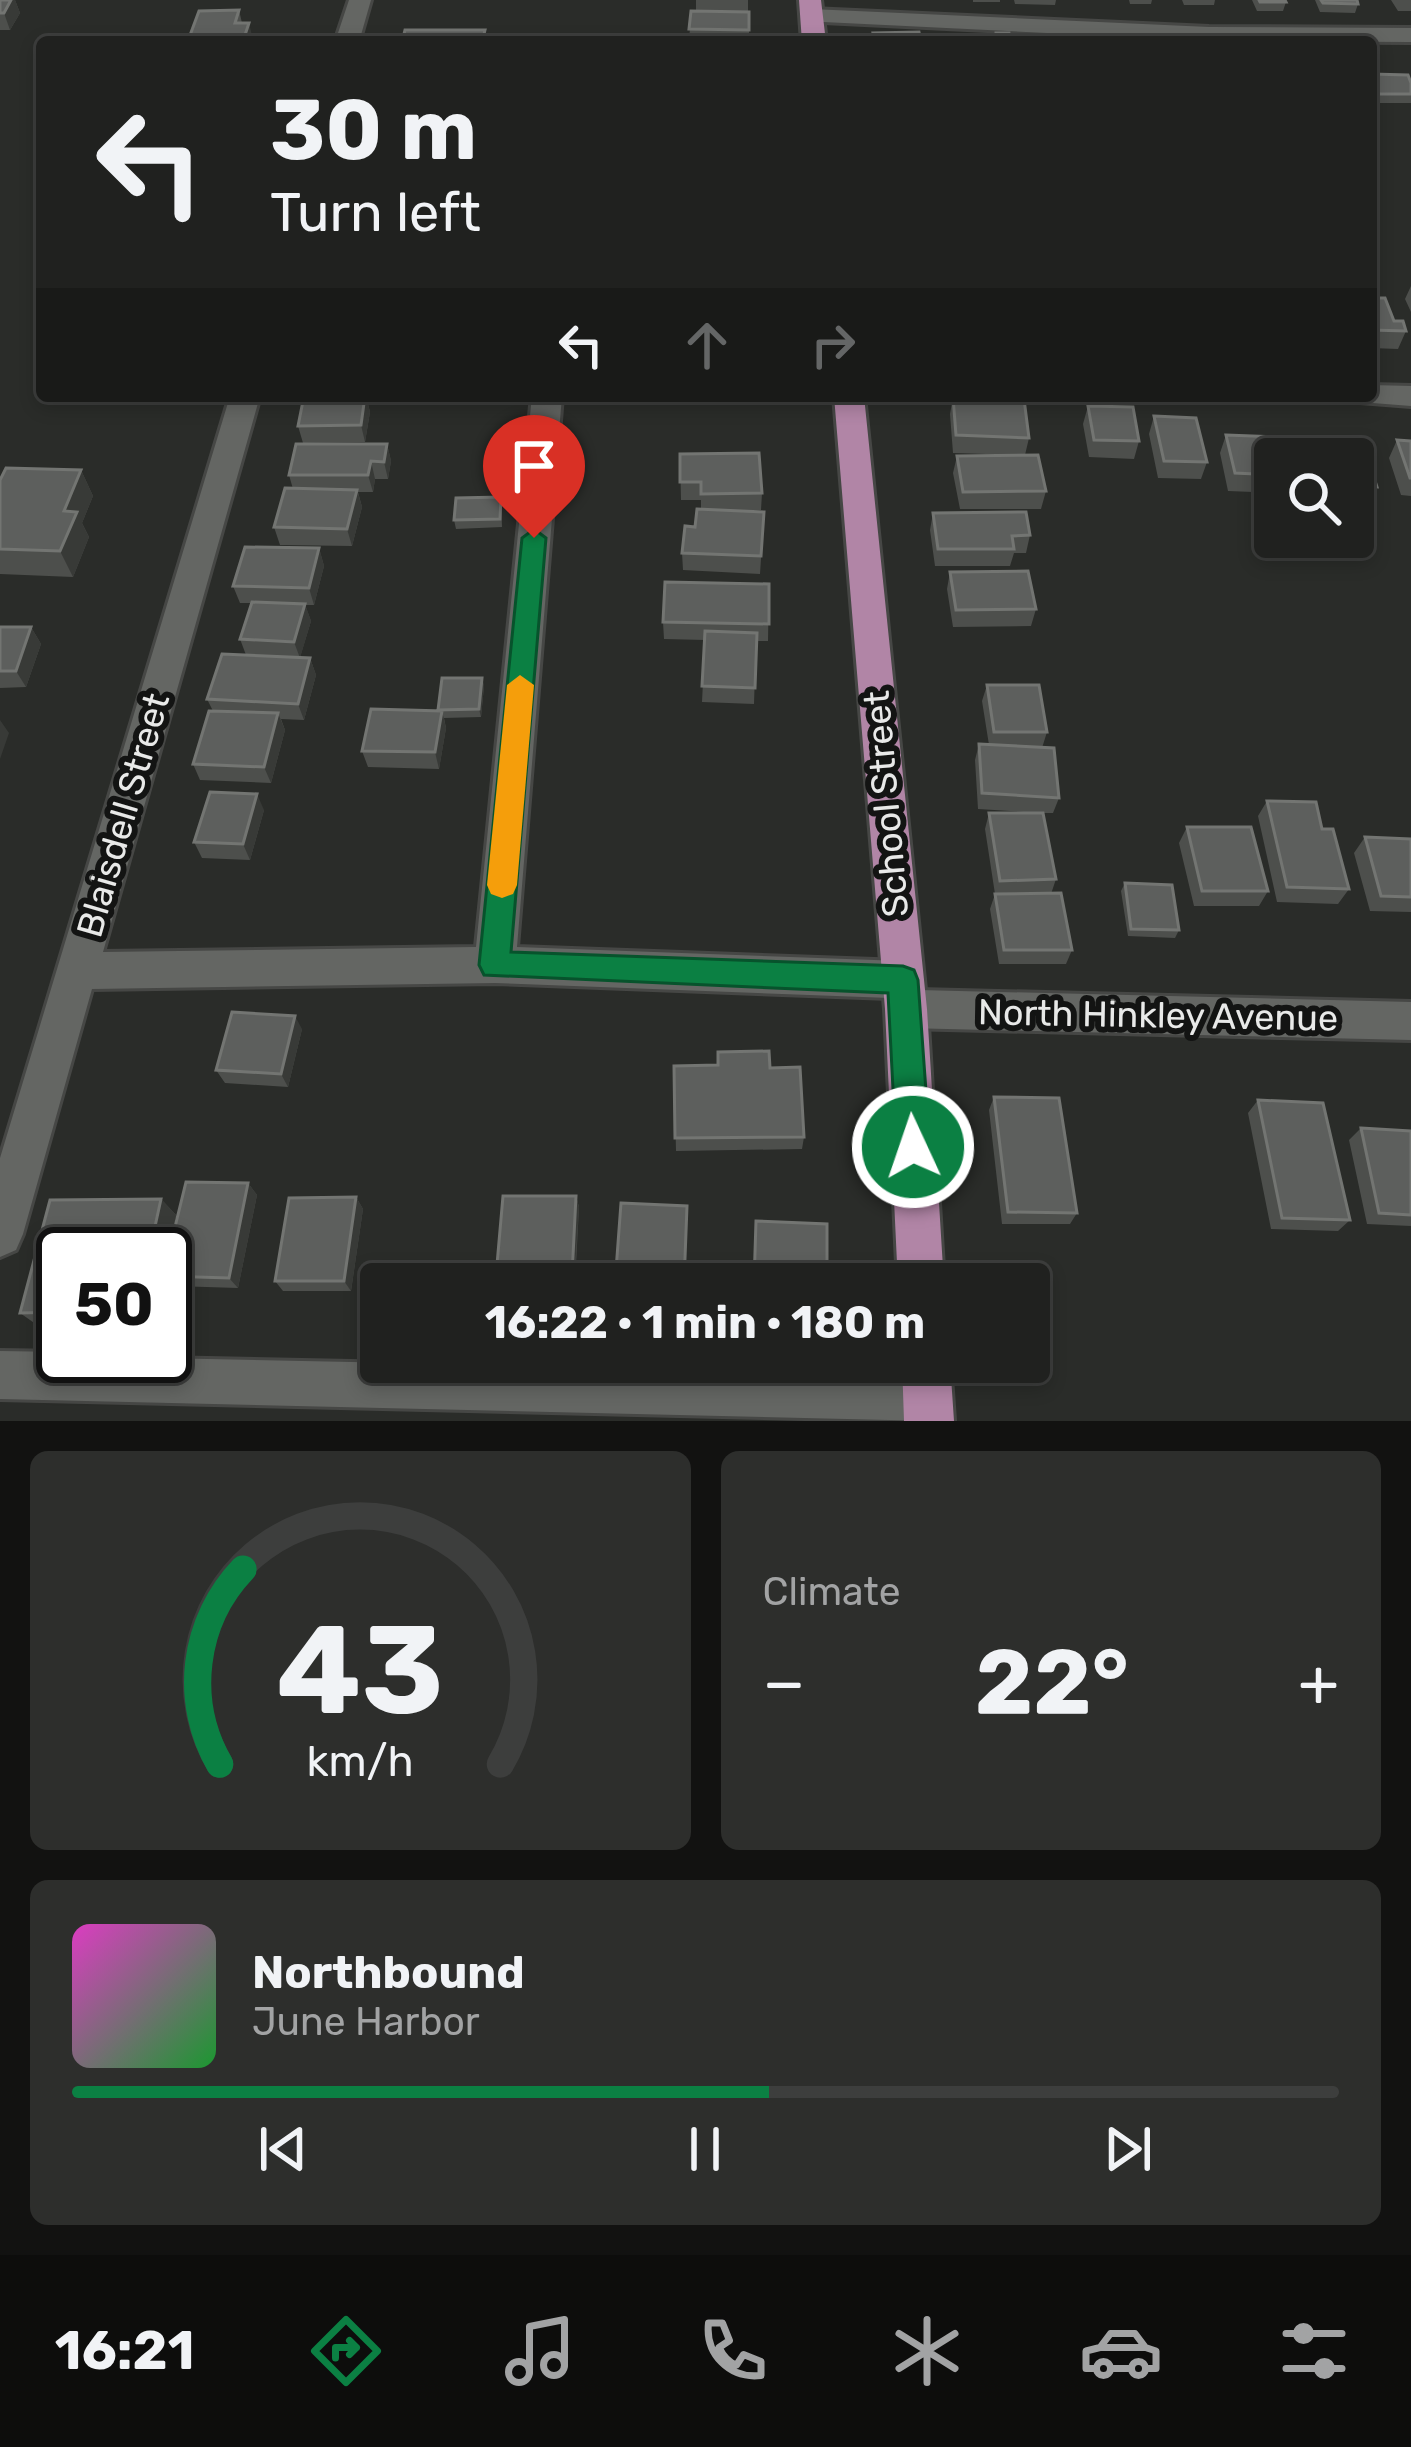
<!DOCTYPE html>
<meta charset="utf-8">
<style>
body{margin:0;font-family:Rubik,sans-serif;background:#2d2e2c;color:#f1f3f6;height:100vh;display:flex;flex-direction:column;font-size:45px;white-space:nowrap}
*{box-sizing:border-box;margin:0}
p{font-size:39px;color:#a2a3a4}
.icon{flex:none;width:66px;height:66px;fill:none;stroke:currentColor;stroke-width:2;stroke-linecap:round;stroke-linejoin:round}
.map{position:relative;height:1421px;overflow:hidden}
.drawer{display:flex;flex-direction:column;gap:30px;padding:30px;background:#121211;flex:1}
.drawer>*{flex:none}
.hud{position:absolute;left:36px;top:36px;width:1341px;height:366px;border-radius:12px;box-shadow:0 6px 18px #0003,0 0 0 3px #3d3e3d;background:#20211f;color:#f1f3f6;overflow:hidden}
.buttons{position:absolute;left:1254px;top:438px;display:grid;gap:24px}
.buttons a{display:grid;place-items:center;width:120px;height:120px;border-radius:12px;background:#20211f;box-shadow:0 6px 18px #0003,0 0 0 3px #3d3e3d;font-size:60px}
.speed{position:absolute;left:36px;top:1227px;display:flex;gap:24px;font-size:60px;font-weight:700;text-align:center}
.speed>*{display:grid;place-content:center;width:156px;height:156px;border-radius:50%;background:#20211f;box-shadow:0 6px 18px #0003,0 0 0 3px #3d3e3d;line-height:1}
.speed .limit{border:6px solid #111;border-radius:18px;background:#fff;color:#111}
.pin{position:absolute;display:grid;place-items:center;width:102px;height:102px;color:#fff;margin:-123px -51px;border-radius:50% 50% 50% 0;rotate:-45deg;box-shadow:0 0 12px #0007}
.pin .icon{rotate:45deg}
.me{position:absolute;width:132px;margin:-66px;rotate:357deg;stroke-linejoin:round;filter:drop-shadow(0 0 9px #0008)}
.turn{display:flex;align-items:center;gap:42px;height:252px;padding:0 36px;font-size:54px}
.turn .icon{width:156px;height:156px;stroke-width:2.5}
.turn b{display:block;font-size:84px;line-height:102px}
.lanes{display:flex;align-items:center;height:114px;padding:0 36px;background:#0003;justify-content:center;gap:60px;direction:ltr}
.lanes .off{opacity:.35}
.big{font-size:90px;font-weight:700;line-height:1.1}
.drawer .tile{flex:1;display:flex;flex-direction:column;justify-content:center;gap:18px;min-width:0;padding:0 42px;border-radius:18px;background:#2d2e2c}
.drawer .dial{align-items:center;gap:0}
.dial svg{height:312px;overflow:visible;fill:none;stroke:#3d3e3d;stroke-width:7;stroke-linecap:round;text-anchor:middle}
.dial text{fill:#f1f3f6;stroke:none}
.song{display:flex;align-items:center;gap:36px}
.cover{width:144px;height:144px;border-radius:18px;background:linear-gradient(135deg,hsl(310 70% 55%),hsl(130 70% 35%))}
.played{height:12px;border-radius:6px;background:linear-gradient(90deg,#0b8043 55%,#3d3e3d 55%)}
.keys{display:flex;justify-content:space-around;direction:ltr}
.heat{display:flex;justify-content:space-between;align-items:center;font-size:66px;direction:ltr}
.drawer .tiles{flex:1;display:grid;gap:30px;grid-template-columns:1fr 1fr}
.tile:last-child{grid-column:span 2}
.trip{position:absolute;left:360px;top:1263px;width:690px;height:120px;border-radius:12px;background:#20211f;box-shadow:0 6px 18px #0003,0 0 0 3px #3d3e3d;font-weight:700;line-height:120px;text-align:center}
.menu{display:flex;height:192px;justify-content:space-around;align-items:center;background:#0d0d0c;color:#a2a3a4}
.menu .icon{width:84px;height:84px}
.menu .active{color:#0b8043}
.menu b{font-size:54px;color:#f1f3f6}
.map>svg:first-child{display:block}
</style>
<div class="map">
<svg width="1411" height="1421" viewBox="0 0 1411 1421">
<rect width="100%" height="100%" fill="#2a2c29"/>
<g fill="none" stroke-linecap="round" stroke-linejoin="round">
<g stroke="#464745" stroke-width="6">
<path id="minor" d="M349,0H371L359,42H335Z
M811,9L1209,27L1411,28V42L1209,41L803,21V11Z
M1371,385L1411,386V406L1360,402L1357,396H1371Z
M230,396H260L103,952L476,947L532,396H562L517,947L903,961L918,967L924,980L919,990L1411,1002V1040L906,1028L891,1023L885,1009L890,998L495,983L92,989L23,1234L16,1250L0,1257V1158Z
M0,1351L63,1352V1356L928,1374L945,1381L952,1398L945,1415L931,1421L0,1399Z"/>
</g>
<g stroke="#464745" stroke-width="6">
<path id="major" d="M799,0H821L826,42H802Z
M834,396H864L927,1009L944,1284H898L885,1009Z
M902,1362H950L954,1421H904Z"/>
</g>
<use href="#minor" fill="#646663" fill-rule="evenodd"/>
<use href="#major" fill="#b185a6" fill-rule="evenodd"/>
</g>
<path fill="#4d4f4c" d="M0,0H15L20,13L10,30H0Z
M696,0H748V11H696Z
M973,0H1000V2H973Z
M1014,0H1056L1055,5L1015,4Z
M1129,0H1152L1151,4H1130Z
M1182,0H1215L1214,5H1184Z
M1252,0H1285L1286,2L1283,11H1257Z
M1315,0H1357L1358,4L1355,13L1320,12Z
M1391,0H1411V11H1398Z
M239,10L242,23L253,42H190L189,38Z
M691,11L749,12V42H689Z
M1371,74L1411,83V103H1371Z
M1411,286V312L1405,299Z
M1371,298L1406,331L1398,349L1371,348Z
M62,396H129L125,405L85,404L82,397Z
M366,396L370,412L365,442L303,443L298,426Z
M953,397L1029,438L1025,455L1046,491L1041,509H960L953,473L957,456L1020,455L953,453L950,414Z
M1088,406L1139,441L1134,459L1089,457L1083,424Z
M1154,416L1207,462L1201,479L1158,478L1149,434Z
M1226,435L1275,459V493L1228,491L1220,453Z
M1397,440L1411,441V496L1401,495L1389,458Z
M387,444L391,461L388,479H375L373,492H358L362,507L352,546L280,545L274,527L293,489L289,475Z
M1320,445L1364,447L1377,487L1368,505L1353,504V459H1313Z
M680,454L762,493L761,510L732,511L764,512L760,574L683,570L682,553L701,509V500H681Z
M81,470L93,496L82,523L89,537L73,577L0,574V480Z
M501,497L502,527L456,529L454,520Z
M933,513L1030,535L1026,553H1014L1010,566H935L930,530Z
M319,548L324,566L314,605H305L311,621L300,657L310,658L316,675L304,720L281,719L285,730L271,783L200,780L193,764L213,711L207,699L246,655L240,639L252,603H240L233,586Z
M950,572L1036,609L1031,626L953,627L947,589Z
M769,584L768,641H756L754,704L702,702L705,640L664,639L663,622Z
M0,627H31L41,644L26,687L0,688Z
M482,678L484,686L481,717L444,718L446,728L439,769L368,767L362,751L438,711Z
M987,685L1047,732L1042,748L1059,798L1053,813H1043L1056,879L1051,894L1072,950L1066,964H999L990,909L995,894L985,829L989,813H1039L978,809L975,760L979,744L989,745L982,701Z
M1267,801L1322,829L1349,889L1338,904L1277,902L1258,816Z
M264,810L250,860L202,858L194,842Z
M1187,827L1268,891L1259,906H1194L1179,843Z
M1365,837L1411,839V912L1370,911L1354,853Z
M1125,883L1179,930L1175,938L1128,936L1121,891Z
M302,1029L288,1087L225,1083L216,1070Z
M674,1066L770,1068L804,1137L802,1149L676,1151Z
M994,1097L1077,1213L1070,1224H1002L989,1110Z
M1258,1100L1350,1220L1338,1231L1271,1229L1248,1113Z
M1361,1128L1411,1131V1226L1367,1224L1349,1140Z
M248,1183L257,1195L238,1288L174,1286L165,1277V1268Z
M576,1196L579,1207L575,1284H500L496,1276Z
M356,1197L363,1209L351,1291H283L275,1281Z
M161,1199L176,1215L165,1267V1254H63V1326L40,1327L20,1313L50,1200Z"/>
<path fill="#383a37" d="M11,0H15L20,13L10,30L4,13Z
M249,23L253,40V42H245L244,38Z
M366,396L370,412L365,442L361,425Z
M387,444L391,461L388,479L384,462Z
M371,461L375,479L373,492L368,475Z
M81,470L93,496L82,523L89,537L73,577L60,551L64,511Z
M357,490L362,507L352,546L347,529Z
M319,548L324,566L314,605L309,588Z
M305,604L311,621L300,658L294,642Z
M31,627L41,644L26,687L16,671Z
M310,658L316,675L304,720L298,704Z
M482,678L484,686L481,717L479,709Z
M442,711L446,728L439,769L435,752Z
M278,713L285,730L271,783L264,767Z
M0,720L9,733L0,759Z
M257,794L264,810L250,860L243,844Z
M295,1016L302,1029L288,1087L281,1074Z
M248,1183L257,1195L238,1288L229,1278Z
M576,1196L579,1207L574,1284L572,1276Z
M356,1197L363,1209L351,1291L344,1281Z
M161,1199L176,1215L165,1267V1254H149Z"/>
<path fill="#5d5f5d" stroke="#737572" stroke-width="3" d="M0,0H11L4,13H0Z
M1259,0H1285L1286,2H1260Z
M1321,0H1357L1358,4L1323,3Z
M239,10L235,23H249L244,38H189L199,11Z
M691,11L749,12V30L689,29Z
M405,30H485L482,42H402Z
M919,32L921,42H875L873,33Z
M996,33H1009L1010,41L1033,42H996Z
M1371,74L1408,75L1411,83V94H1371Z
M1371,298H1385L1394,321H1403L1406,331L1371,330Z
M304,396H365L361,425L298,426Z
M953,397L1024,399L1029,438L956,435Z
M1088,406L1133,407L1139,441L1094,440Z
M1154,416L1196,418L1207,462L1164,461Z
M1226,435L1276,437L1281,459H1275V475L1235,473Z
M1397,440L1411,441V478H1410Z
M296,444H387L384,462L371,461L368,475H289Z
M1320,445L1364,447L1377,487L1353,486V459H1323Z
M759,453L762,493L701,494V482H680V454Z
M1038,455L1046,491L963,492L957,456Z
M6,468L81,470L64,511L77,512L60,551L0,549V480Z
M285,488L357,490L347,529L274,527Z
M501,497L500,519L454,520L456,498Z
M697,509L764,512L761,556L682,553L685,526L695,527Z
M1026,512L1030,535L1012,536L1014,549H938L933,513Z
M245,547L319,548L309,588L233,586Z
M1028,571L1036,609L956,610L950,572Z
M665,582L769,584V624L663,622Z
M252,602L305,604L294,642L240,639Z
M0,627H31L16,671H0Z
M705,631L757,633L755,688L702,686Z
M222,654L310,658L298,704L207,699Z
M442,678H482L479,709L438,710Z
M987,685H1039L1047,732H994Z
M371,709L442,711L435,752L362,751Z
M209,711L278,713L264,767L193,764Z
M979,744L1054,748L1059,798L982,793Z
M210,792L257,794L243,844L194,842Z
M1267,801L1316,802L1322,829H1333L1349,889L1287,887Z
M989,813H1043L1056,879L1000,881Z
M1187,827H1251L1268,891H1202Z
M1365,837L1411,839V897L1381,896Z
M1125,883L1172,885L1179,930L1131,929Z
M1061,893L1072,950H1004L995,894Z
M232,1012L295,1016L281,1074L216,1070Z
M769,1051L770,1068L800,1067L804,1137L675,1138L674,1066L718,1065V1052Z
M994,1097L1059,1098L1077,1213L1008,1212Z
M1258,1100L1323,1103L1350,1220L1282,1218Z
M1361,1128L1411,1131V1215L1379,1213Z
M186,1182L248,1183L229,1278L165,1276V1268Z
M503,1196H576L572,1276H496Z
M356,1197L344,1281H275L289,1198Z
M161,1199L149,1254H63V1312L20,1313L50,1200Z
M621,1203L687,1206L684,1284H615Z
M756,1221L827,1224V1284H754Z"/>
<path fill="#0b8043" stroke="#07532c" stroke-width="3" d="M534,529L546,538L511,952L903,966L914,970L918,980L930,1147L925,1158L913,1163L901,1158L896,1147L888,993L484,975L479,965L522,538Z"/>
<path fill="#f59e0b" d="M520,675L534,685L517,885L513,894L502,898L491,894L487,885L507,685Z"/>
<g text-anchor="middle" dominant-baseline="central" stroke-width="12" stroke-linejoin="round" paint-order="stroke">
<g font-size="36" fill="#e8e9e8" stroke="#131413">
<text transform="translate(886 804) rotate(-95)">School Street</text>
<text transform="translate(123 815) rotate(-74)">Blaisdell Street</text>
<text transform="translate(1158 1015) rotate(1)">North Hinkley Avenue</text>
</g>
</g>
</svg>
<div class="buttons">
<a><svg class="icon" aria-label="search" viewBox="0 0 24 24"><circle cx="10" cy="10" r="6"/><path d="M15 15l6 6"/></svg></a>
</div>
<div class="speed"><div class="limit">50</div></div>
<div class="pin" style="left:534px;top:538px;background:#d93025"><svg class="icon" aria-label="arrive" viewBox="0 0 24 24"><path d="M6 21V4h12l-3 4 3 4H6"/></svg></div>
<svg class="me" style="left:913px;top:1147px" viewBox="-20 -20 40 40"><circle r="17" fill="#0b8043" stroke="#fff" stroke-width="3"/><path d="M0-11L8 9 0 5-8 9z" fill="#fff"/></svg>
<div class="trip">16:22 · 1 min · 180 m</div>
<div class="hud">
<div class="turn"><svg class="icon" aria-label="left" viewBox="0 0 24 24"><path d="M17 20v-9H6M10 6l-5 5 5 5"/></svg><div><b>30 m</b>Turn left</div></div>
<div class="lanes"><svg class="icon" aria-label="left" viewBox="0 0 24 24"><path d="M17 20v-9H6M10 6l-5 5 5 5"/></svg><svg class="icon off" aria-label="ahead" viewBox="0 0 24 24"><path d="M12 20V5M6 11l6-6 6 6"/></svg><svg class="icon off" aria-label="right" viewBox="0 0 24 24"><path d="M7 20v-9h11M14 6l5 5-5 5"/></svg></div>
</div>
</div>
<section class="drawer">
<div class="tiles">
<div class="tile dial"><svg viewBox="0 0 100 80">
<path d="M14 69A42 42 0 1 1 86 69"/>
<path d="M14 69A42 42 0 0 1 20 19" stroke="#0b8043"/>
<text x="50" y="56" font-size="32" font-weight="700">43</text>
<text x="50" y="72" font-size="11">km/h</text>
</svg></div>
<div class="tile"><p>Climate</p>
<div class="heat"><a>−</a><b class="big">22°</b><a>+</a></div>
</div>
<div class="tile">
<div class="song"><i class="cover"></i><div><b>Northbound</b><p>June Harbor</p></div></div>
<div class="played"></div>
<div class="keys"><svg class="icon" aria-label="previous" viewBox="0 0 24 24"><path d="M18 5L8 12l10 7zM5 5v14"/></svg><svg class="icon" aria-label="pause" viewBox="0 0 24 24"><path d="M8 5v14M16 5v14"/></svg><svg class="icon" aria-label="next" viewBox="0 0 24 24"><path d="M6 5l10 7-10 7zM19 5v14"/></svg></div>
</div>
</div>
</section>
<nav class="menu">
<b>16:21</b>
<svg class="icon active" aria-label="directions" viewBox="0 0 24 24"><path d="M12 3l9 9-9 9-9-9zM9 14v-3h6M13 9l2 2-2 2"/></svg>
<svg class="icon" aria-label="music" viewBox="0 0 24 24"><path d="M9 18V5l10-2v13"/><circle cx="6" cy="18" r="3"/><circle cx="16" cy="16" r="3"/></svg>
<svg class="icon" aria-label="phone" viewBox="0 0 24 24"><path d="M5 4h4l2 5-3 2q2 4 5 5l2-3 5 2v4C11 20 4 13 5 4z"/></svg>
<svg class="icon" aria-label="climate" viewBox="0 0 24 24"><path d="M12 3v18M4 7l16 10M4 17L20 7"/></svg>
<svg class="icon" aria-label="car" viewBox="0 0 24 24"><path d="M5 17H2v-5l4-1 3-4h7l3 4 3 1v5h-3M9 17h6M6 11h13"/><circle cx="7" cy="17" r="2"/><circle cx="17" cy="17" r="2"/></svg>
<svg class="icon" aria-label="filters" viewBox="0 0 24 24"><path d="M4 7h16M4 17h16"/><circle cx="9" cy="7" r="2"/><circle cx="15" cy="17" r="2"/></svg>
</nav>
